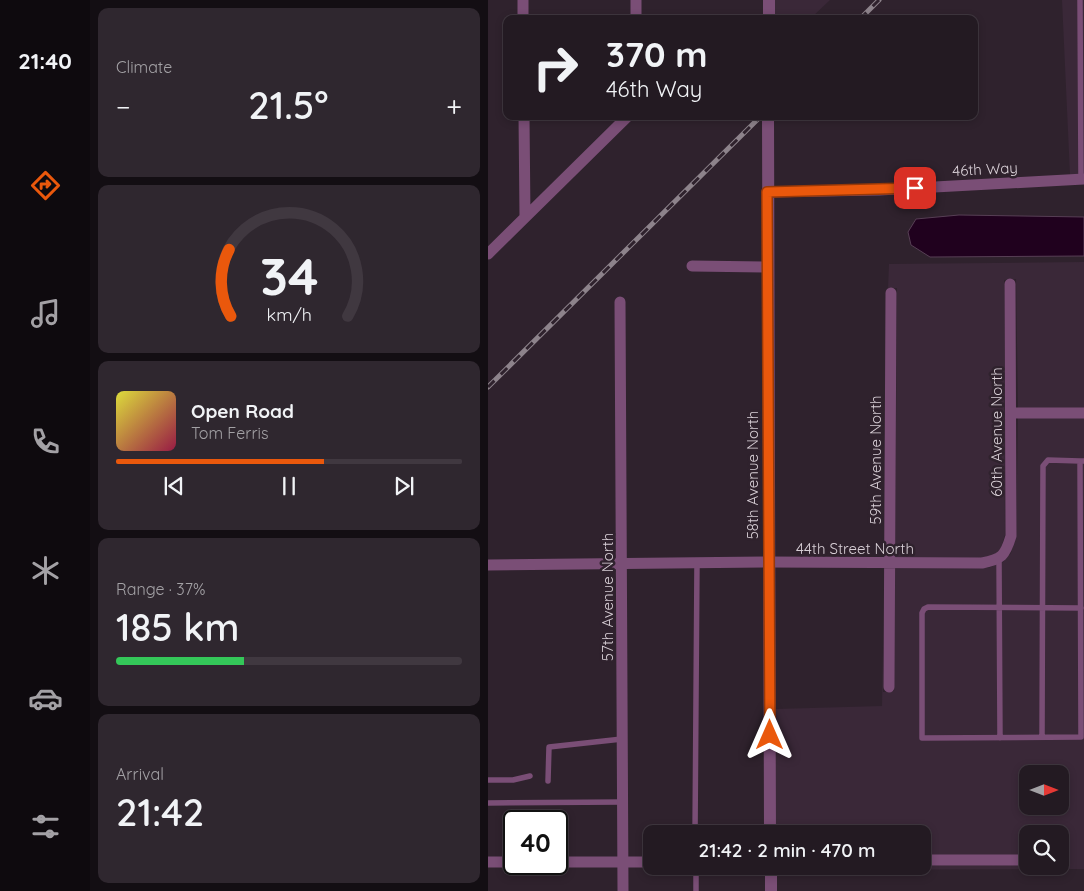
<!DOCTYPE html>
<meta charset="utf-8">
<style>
body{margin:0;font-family:Quicksand,sans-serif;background:#2f272f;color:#f1f3f6;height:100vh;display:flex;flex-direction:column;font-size:19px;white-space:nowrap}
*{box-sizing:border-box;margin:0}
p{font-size:16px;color:#a3a1a5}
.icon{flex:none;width:28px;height:28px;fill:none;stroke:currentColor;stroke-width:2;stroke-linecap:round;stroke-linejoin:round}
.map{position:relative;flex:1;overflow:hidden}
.details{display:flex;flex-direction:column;gap:8px;padding:8px;background:#130e13;width:398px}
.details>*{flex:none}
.banner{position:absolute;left:15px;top:15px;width:475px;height:105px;border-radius:10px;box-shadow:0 2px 8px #0003,0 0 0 1px #403840;background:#231a22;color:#f1f3f6;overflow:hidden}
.needle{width:32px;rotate:90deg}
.buttons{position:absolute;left:531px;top:765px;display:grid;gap:10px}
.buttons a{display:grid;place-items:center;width:50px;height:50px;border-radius:10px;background:#231a22;box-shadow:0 2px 8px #0003,0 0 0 1px #403840;font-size:25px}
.speed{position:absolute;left:15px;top:810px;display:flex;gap:10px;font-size:25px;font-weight:700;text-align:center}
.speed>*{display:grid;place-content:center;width:65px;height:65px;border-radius:50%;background:#231a22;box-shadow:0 2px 8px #0003,0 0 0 1px #403840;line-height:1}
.speed .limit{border:2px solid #111;border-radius:8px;background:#fff;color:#111}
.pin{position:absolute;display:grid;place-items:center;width:42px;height:42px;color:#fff;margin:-21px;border-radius:10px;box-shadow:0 2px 8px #0006}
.me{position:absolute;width:55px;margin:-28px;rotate:0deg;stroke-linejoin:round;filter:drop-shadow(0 0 4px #0008)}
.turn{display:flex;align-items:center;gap:18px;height:105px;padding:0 20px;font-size:22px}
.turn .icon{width:65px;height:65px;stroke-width:2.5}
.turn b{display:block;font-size:35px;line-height:42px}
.big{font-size:38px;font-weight:600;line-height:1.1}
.details .card{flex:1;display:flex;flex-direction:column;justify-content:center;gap:8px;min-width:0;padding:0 18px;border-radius:10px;background:#2f272f}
.details .dial{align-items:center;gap:0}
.dial svg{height:130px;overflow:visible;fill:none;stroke:#403840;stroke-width:7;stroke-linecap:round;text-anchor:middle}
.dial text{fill:#f1f3f6;stroke:none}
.song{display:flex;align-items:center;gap:15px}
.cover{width:60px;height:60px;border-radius:8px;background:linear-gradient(135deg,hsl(60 70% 55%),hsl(340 70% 35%))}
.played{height:5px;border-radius:2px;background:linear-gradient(90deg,#ea580c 60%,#403840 60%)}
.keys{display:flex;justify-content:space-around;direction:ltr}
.heat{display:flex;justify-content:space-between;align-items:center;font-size:28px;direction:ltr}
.charge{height:8px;border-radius:4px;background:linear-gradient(90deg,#34c759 37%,#403840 0)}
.trip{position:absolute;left:155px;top:825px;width:288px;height:50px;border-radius:10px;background:#231a22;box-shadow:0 2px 8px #0003,0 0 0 1px #403840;font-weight:600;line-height:50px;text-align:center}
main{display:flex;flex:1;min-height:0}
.tabs{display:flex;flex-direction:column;width:90px;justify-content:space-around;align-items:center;background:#0e0a0e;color:#a3a1a5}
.tabs .icon{width:35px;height:35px}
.tabs .active{color:#ea580c}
.tabs b{font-size:22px;color:#f1f3f6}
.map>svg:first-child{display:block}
</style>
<main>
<nav class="tabs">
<b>21:40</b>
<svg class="icon active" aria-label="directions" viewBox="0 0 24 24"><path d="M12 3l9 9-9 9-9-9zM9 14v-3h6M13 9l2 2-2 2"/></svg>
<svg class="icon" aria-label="music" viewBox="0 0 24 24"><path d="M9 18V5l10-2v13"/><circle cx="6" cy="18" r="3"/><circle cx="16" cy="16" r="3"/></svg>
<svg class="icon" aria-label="phone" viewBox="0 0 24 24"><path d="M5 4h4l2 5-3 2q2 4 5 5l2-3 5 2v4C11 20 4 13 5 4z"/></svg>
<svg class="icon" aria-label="climate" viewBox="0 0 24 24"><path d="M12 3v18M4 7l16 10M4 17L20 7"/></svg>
<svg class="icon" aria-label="car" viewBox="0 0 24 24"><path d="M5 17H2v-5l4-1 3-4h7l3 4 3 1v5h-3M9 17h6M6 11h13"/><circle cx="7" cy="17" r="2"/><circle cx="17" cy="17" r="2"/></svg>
<svg class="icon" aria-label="filters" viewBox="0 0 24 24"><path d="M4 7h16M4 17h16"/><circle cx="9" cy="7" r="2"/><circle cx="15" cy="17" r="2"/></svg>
</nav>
<section class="details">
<div class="card"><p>Climate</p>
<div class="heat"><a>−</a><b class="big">21.5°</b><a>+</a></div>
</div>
<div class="card dial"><svg viewBox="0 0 100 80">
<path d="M14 69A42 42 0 1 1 86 69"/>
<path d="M14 69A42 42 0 0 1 13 28" stroke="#ea580c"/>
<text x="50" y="56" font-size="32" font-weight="700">34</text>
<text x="50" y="72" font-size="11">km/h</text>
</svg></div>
<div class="card">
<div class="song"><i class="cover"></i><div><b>Open Road</b><p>Tom Ferris</p></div></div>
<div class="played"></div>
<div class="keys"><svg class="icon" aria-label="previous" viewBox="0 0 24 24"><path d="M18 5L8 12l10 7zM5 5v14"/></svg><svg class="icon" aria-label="pause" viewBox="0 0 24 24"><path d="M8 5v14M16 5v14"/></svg><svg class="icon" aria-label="next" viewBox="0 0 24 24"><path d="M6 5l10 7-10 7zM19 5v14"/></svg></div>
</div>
<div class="card"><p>Range · 37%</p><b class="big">185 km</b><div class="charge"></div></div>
<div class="card"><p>Arrival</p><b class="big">21:42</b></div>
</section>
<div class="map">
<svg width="597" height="891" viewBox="0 0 597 891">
<rect width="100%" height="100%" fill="#2f222d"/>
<path fill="#3a2838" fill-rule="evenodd" d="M286,0H342L322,19H286Z
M574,0H596V174L582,175Z
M596,262V408H530L528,279L516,280L517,535L513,548L507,555L494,558H407L409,288H400L401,264Z
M530,418H596V869L288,870V866L578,865V855H573L572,834H540V855H434V834H288V709L394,706L395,647V692L406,691L407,568H500L515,562L523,553L528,536ZM540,774H572V806H540Z"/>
<path fill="#20011e" stroke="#573f55" d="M471,215L596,217V256L442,257L423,245L420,232L428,219Z"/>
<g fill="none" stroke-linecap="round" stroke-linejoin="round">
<path stroke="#7a4e76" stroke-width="5.5" d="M592,0L593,179
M511,559L512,738
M593,608L440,607L436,609L434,613V738L593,737L592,461H597
M554,737L555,466L560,460L592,461
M0,780H25L42,776
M60,781L61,747L134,739
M0,803L135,802
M207,834L209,563
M208,866V891"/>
<path stroke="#7a4e76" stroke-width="11" d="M35,0V19
M148,0V19
M36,116L37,217
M279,192L391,190L597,179
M0,254L140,116
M204,266L279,267
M132,302L135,891
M524,413H597
M0,565L280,562L494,563C514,559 517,556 523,536L522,284
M401,687L403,293
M434,860H540
M572,860H573
M0,862H26
M69,862H164"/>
<path stroke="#7a4e76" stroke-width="12" d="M281,19V0
M280,116L282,834
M283,866V891"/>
<g stroke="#8d838b" stroke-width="5">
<path id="rail" d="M372,19L391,0
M0,387L273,116"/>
</g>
<use href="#rail" stroke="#2f222d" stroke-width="3" stroke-dasharray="9" stroke-linecap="butt"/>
</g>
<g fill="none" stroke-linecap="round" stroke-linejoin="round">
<g stroke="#983908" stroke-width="12">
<path id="route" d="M282,735L279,192L427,188"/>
</g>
<use href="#route" stroke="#ea580c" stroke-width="9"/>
</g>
<g text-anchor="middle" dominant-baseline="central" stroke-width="5" stroke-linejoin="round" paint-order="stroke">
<g font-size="15" fill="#d8cfd6" stroke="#2f222d">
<text transform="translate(497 169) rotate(-3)">46th Way</text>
<text transform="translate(508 432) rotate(-90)">60th Avenue North</text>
<text transform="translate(387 460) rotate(-90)">59th Avenue North</text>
<text transform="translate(264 475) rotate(-90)">58th Avenue North</text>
<text x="367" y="548">44th Street North</text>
<text transform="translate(119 597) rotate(-90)">57th Avenue North</text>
</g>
</g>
</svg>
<div class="buttons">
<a><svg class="needle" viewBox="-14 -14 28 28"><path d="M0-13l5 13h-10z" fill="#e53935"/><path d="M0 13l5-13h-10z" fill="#a3a1a5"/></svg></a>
<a><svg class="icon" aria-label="search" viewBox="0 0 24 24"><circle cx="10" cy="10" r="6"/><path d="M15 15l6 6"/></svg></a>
</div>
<div class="speed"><div class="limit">40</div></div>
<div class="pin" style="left:427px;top:188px;background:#d93025"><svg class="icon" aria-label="arrive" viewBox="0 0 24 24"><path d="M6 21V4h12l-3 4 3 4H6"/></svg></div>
<svg class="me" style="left:282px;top:735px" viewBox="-20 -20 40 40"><path d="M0-17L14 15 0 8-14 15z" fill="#ea580c" stroke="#fff" stroke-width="4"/></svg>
<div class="trip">21:42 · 2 min · 470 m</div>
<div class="banner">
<div class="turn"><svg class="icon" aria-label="right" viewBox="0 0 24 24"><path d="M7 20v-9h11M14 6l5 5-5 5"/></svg><div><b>370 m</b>46th Way</div></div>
</div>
</div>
</main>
